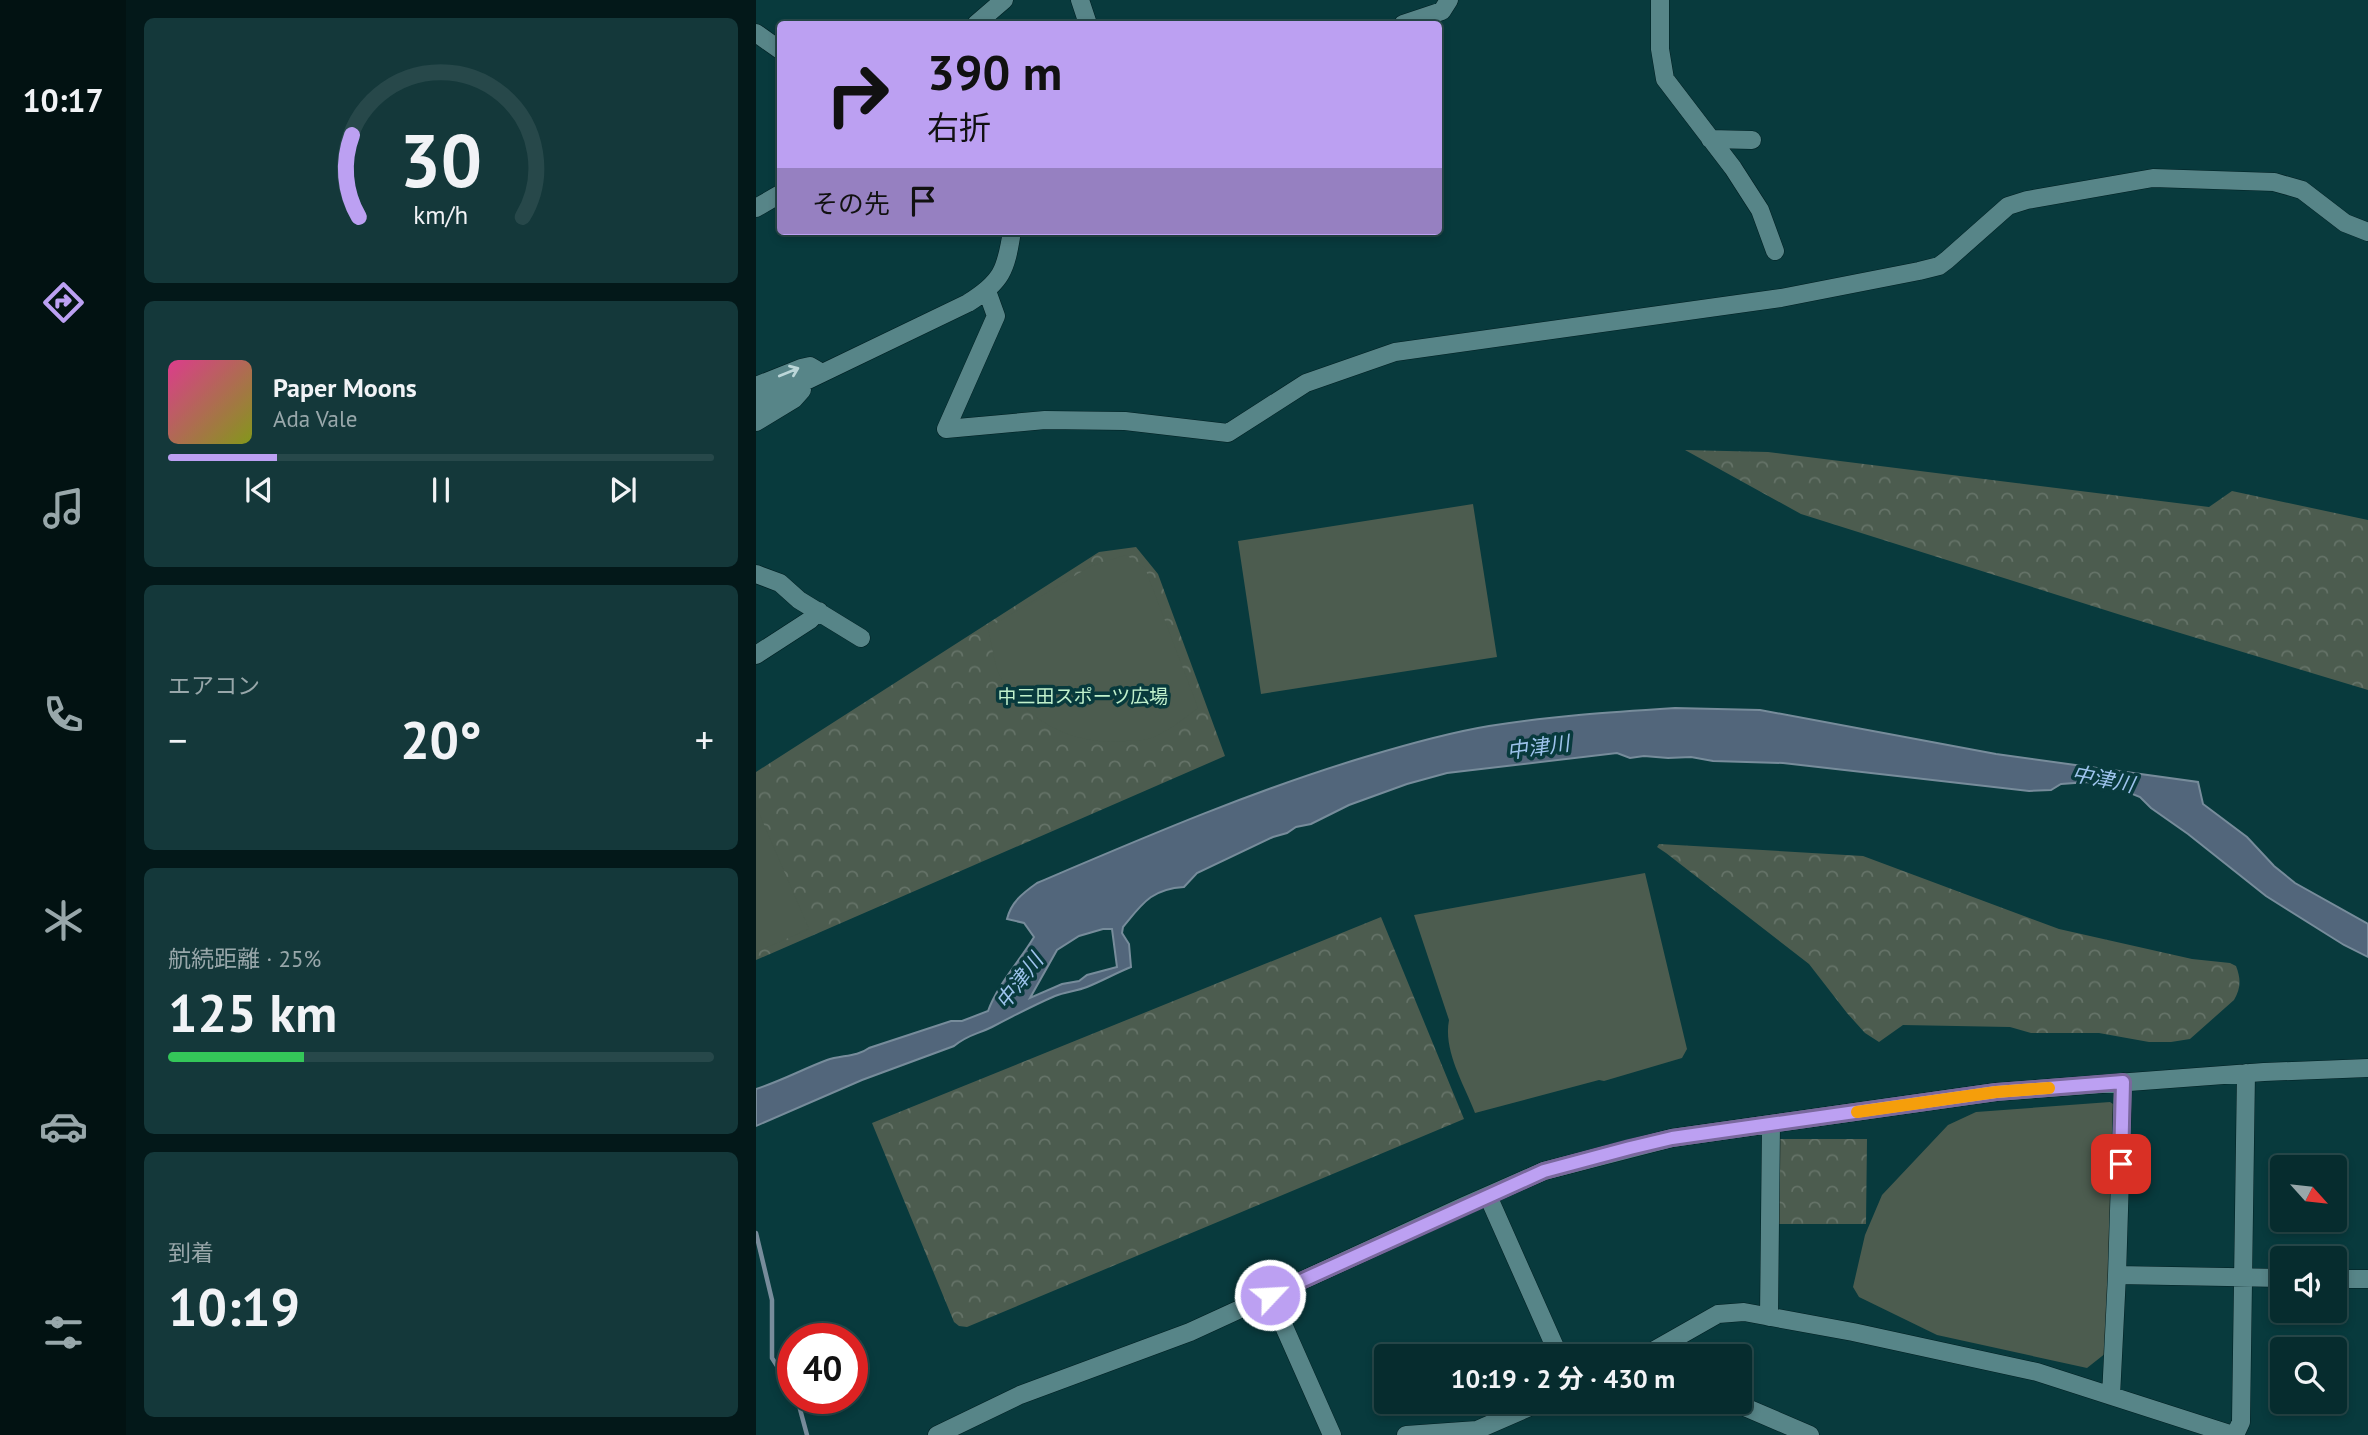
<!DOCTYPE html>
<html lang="ja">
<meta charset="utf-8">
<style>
body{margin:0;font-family:"PT Sans","Noto Sans JP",sans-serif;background:#14383a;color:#f1f3f6;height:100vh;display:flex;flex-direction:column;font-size:26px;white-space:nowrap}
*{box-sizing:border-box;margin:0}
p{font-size:23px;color:#98a7aa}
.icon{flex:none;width:38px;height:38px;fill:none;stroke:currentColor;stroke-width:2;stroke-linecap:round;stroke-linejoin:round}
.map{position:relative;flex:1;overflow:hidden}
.sheet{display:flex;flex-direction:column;gap:18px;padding:18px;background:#031819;width:630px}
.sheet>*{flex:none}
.hud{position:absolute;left:21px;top:21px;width:665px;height:214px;border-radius:7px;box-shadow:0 4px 10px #0003,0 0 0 2px #27484a;background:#bca0f2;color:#111;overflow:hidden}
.needle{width:46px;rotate:117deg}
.fabs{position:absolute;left:1514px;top:1155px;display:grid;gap:14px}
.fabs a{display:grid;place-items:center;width:77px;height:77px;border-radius:7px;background:#062c2e;box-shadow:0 4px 10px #0003,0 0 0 2px #27484a;font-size:35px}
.speed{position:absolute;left:21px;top:1323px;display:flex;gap:14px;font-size:35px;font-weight:700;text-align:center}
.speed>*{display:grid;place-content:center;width:91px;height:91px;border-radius:50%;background:#062c2e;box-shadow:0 4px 10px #0003,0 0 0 2px #27484a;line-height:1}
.speed .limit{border:10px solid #d22;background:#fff;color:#111}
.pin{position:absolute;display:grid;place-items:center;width:60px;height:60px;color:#fff;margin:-30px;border-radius:14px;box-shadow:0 4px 10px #0006}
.me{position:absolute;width:77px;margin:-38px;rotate:65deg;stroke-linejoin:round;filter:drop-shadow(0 0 5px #0008)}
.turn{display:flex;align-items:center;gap:24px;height:147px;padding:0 35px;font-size:32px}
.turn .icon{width:91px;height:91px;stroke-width:2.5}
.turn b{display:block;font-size:49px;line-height:60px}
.then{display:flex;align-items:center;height:66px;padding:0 35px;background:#0003;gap:14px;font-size:26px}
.big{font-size:52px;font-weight:700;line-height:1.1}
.sheet .tile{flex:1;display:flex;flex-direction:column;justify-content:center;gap:10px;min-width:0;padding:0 24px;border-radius:10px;background:#14383a}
.sheet .dial{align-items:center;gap:0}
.dial svg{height:182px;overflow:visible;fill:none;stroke:#27484a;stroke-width:7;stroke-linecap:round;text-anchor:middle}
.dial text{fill:#f1f3f6;stroke:none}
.song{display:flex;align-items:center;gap:21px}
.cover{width:84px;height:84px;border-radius:10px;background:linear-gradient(135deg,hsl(330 70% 55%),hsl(70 70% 35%))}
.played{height:7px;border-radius:4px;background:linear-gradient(90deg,#bca0f2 20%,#27484a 20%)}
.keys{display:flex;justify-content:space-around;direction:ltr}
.heat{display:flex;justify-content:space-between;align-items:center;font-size:38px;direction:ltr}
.charge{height:10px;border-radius:5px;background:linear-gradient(90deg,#34c759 25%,#27484a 0)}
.trip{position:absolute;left:618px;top:1344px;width:378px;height:70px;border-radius:7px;background:#062c2e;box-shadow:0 4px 10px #0003,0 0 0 2px #27484a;font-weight:700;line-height:70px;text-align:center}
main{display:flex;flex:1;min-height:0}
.tab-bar{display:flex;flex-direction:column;width:126px;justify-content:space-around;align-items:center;background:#021212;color:#98a7aa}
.tab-bar .icon{width:49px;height:49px}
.tab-bar .current{color:#bca0f2}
.tab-bar b{font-size:32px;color:#f1f3f6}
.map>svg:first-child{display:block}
</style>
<main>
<nav class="tab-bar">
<b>10:17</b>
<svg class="icon current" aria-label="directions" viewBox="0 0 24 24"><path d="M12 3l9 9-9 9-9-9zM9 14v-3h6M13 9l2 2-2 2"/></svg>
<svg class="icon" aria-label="music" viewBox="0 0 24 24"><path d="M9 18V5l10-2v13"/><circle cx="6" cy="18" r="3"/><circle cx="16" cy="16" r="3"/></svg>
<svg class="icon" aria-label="phone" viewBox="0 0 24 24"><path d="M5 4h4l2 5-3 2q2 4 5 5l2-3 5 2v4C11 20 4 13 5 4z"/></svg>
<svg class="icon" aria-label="climate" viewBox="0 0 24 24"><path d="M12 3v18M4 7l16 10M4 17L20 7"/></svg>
<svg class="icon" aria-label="car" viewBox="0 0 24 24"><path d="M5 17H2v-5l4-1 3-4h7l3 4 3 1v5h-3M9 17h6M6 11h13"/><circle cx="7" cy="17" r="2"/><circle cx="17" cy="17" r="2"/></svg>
<svg class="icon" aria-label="filters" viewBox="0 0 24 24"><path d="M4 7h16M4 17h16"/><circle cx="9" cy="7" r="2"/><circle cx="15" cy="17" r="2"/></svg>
</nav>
<section class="sheet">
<div class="tile dial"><svg viewBox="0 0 100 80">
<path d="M14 69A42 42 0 1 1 86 69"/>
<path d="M14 69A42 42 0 0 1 11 33" stroke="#bca0f2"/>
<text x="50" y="56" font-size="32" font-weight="700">30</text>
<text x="50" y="72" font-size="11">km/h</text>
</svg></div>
<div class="tile">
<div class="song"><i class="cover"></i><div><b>Paper Moons</b><p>Ada Vale</p></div></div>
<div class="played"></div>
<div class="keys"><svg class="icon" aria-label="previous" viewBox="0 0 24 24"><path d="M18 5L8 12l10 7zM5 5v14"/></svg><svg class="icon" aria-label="pause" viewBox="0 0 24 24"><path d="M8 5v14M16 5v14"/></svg><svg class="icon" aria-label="next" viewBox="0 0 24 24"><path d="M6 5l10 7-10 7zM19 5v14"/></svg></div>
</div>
<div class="tile"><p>エアコン</p>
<div class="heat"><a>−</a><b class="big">20°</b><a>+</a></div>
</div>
<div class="tile"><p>航続距離 · 25%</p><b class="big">125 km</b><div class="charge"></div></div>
<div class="tile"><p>到着</p><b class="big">10:19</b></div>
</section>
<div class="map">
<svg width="1612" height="1435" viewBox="0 0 1612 1435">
<defs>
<pattern id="forest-crowns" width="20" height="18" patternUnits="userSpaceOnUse" patternTransform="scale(1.75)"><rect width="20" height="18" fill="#4c5c4f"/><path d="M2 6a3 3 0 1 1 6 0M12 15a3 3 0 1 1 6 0" fill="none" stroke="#657368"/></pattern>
</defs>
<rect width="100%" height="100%" fill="#083a3d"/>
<path fill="url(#forest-crowns)" d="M929,450L1012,452L1453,507L1476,491L1612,520V690L1368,616L1045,514Z
M380,547L402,574L469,756L0,960V772L343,552Z
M903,844L1107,856L1303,929L1436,959L1474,963L1480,966C1485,979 1485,988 1478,1000L1434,1039L1415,1042H1393L1343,1033H1275L1254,1027L1147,1025L1123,1042L1109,1033L1091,1013L1053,964L910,853L901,847Z
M625,917L708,1119L211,1327L203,1326L198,1322L116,1123Z
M1022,1139H1111L1110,1224H1021Z"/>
<path fill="#4c5c4f" d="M717,504L741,657L505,694L482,541Z
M370,555L389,568L442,708C427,719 411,733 392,739C385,741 377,740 370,741C320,746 274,724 246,680C238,667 236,644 232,628L335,566Z
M0,806L53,929L0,952Z
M889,873L931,1049L926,1058L848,1081L843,1080L719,1113C708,1084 687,1051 693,1020L658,915Z
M1354,1102L1360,1106L1350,1353L1331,1368L1181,1335L1103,1297L1097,1287L1109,1235L1126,1195L1192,1125L1220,1112Z"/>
<path fill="#52667b" stroke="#778c9b" stroke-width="2" fill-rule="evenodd" d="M919,708L1004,710L1240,754L1442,782L1447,804L1491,837L1518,866L1539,883L1612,924V957L1588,945L1510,896L1432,834L1395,808L1384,797L1350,783L1333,782L1305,784L1295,790L1273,791L1027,763L957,761L935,757L912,758L888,756L874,758L861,753L691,773L651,784L593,805L555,824L540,827L531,833L517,837L441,873L428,887C395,889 386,904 367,927L366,933L373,944L375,967C360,973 346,981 331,987C321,991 309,992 299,996C278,1005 257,1016 236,1027C220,1035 213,1034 198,1046L106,1080L0,1126V1089C25,1081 47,1069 71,1060C85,1055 101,1057 113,1048L195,1021H206L232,1011C242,984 263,962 278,937L268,923L251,919C255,902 267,893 281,883C389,837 496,791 609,757C649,745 691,733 733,726C794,716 856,712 919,708ZM347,929H356L361,967L331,975L323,981L306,984L274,998L301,950L323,936Z"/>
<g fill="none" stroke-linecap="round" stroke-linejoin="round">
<path stroke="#778c9b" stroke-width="4.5" d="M0,1233L16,1300V1358L37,1391
M41,1398L51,1435"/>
<g stroke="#001f22" stroke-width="19">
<path id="minor" d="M324,0L332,24
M904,0V49L909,79L977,168L1004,210L1019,251
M220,24L248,0
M647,24L686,11L693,0
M0,33L24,50
M954,139L996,140
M0,208L24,194
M231,291L240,316L190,429L289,420L369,421L472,433L550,383L639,352L1025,298L1163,271L1183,266L1191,260L1252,206L1271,200L1397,178L1518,182L1546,190L1589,223L1612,232
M0,386L45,368L54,366L66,373
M0,405L212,303C246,282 250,270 256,231
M0,422L38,399L46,390
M0,574L24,583L43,600L105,638
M0,655L54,620L63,611
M1367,1082L1361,1275L1526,1278
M732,1196L803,1356
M1578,1279H1612
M514,1295L576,1435
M1013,1317L1015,1125
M888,1356L962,1314L988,1312L1097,1332L1281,1372L1477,1435
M1355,1396L1361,1275
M977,1402L1054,1435
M181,1435L264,1395L434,1332L706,1207L788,1171L916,1138L1240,1092L1508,1072L1612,1068
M650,1435L721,1430L785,1402
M1479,1435L1485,1422L1490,1073"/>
</g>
<use href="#minor" stroke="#578588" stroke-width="18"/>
</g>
<defs><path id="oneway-shaft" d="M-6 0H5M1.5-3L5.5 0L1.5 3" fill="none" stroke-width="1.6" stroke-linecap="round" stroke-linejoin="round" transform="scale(1.75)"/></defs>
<use stroke="#bbd6d8" href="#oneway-shaft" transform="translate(33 372) rotate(-22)"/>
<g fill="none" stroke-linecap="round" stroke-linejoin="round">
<g stroke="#7a689d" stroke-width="18">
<path id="route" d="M514,1295L788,1171L874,1148L916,1138L1240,1092L1367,1082L1365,1164"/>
</g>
<use href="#route" stroke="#bca0f2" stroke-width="12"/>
<path stroke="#f59e0b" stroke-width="12" d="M1101,1112L1240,1092L1293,1088"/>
</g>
<g text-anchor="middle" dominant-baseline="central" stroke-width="7" stroke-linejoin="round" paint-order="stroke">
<g font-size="19" fill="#c1f1cc" stroke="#083a3d">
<text x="327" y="696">中三田スポーツ広場</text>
</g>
<g font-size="21" font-style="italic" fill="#9dc3ec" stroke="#083a3d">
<text transform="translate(782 747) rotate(-8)">中津川</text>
<text transform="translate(1347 779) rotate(11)">中津川</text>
<text transform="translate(263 981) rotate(-53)">中津川</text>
</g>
</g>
</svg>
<div class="fabs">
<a><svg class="needle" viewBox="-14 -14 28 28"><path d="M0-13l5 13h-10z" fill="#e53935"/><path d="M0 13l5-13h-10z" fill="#98a7aa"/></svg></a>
<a><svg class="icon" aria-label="sound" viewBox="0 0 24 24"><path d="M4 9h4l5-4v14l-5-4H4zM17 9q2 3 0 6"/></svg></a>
<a><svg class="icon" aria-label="search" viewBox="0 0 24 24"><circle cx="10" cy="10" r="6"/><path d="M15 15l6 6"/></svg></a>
</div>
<div class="speed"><div class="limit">40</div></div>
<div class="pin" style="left:1365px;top:1164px;background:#d93025"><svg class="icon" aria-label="arrive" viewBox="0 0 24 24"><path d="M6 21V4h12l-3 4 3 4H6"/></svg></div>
<svg class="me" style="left:514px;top:1295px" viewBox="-20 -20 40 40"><circle r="17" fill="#bca0f2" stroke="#fff" stroke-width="3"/><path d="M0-11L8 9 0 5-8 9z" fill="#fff"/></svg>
<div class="trip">10:19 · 2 分 · 430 m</div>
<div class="hud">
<div class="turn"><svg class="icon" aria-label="right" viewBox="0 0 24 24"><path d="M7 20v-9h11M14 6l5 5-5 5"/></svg><div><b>390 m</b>右折</div></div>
<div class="then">その先<svg class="icon" aria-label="arrive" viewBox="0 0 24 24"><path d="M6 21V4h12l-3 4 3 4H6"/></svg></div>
</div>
</div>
</main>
